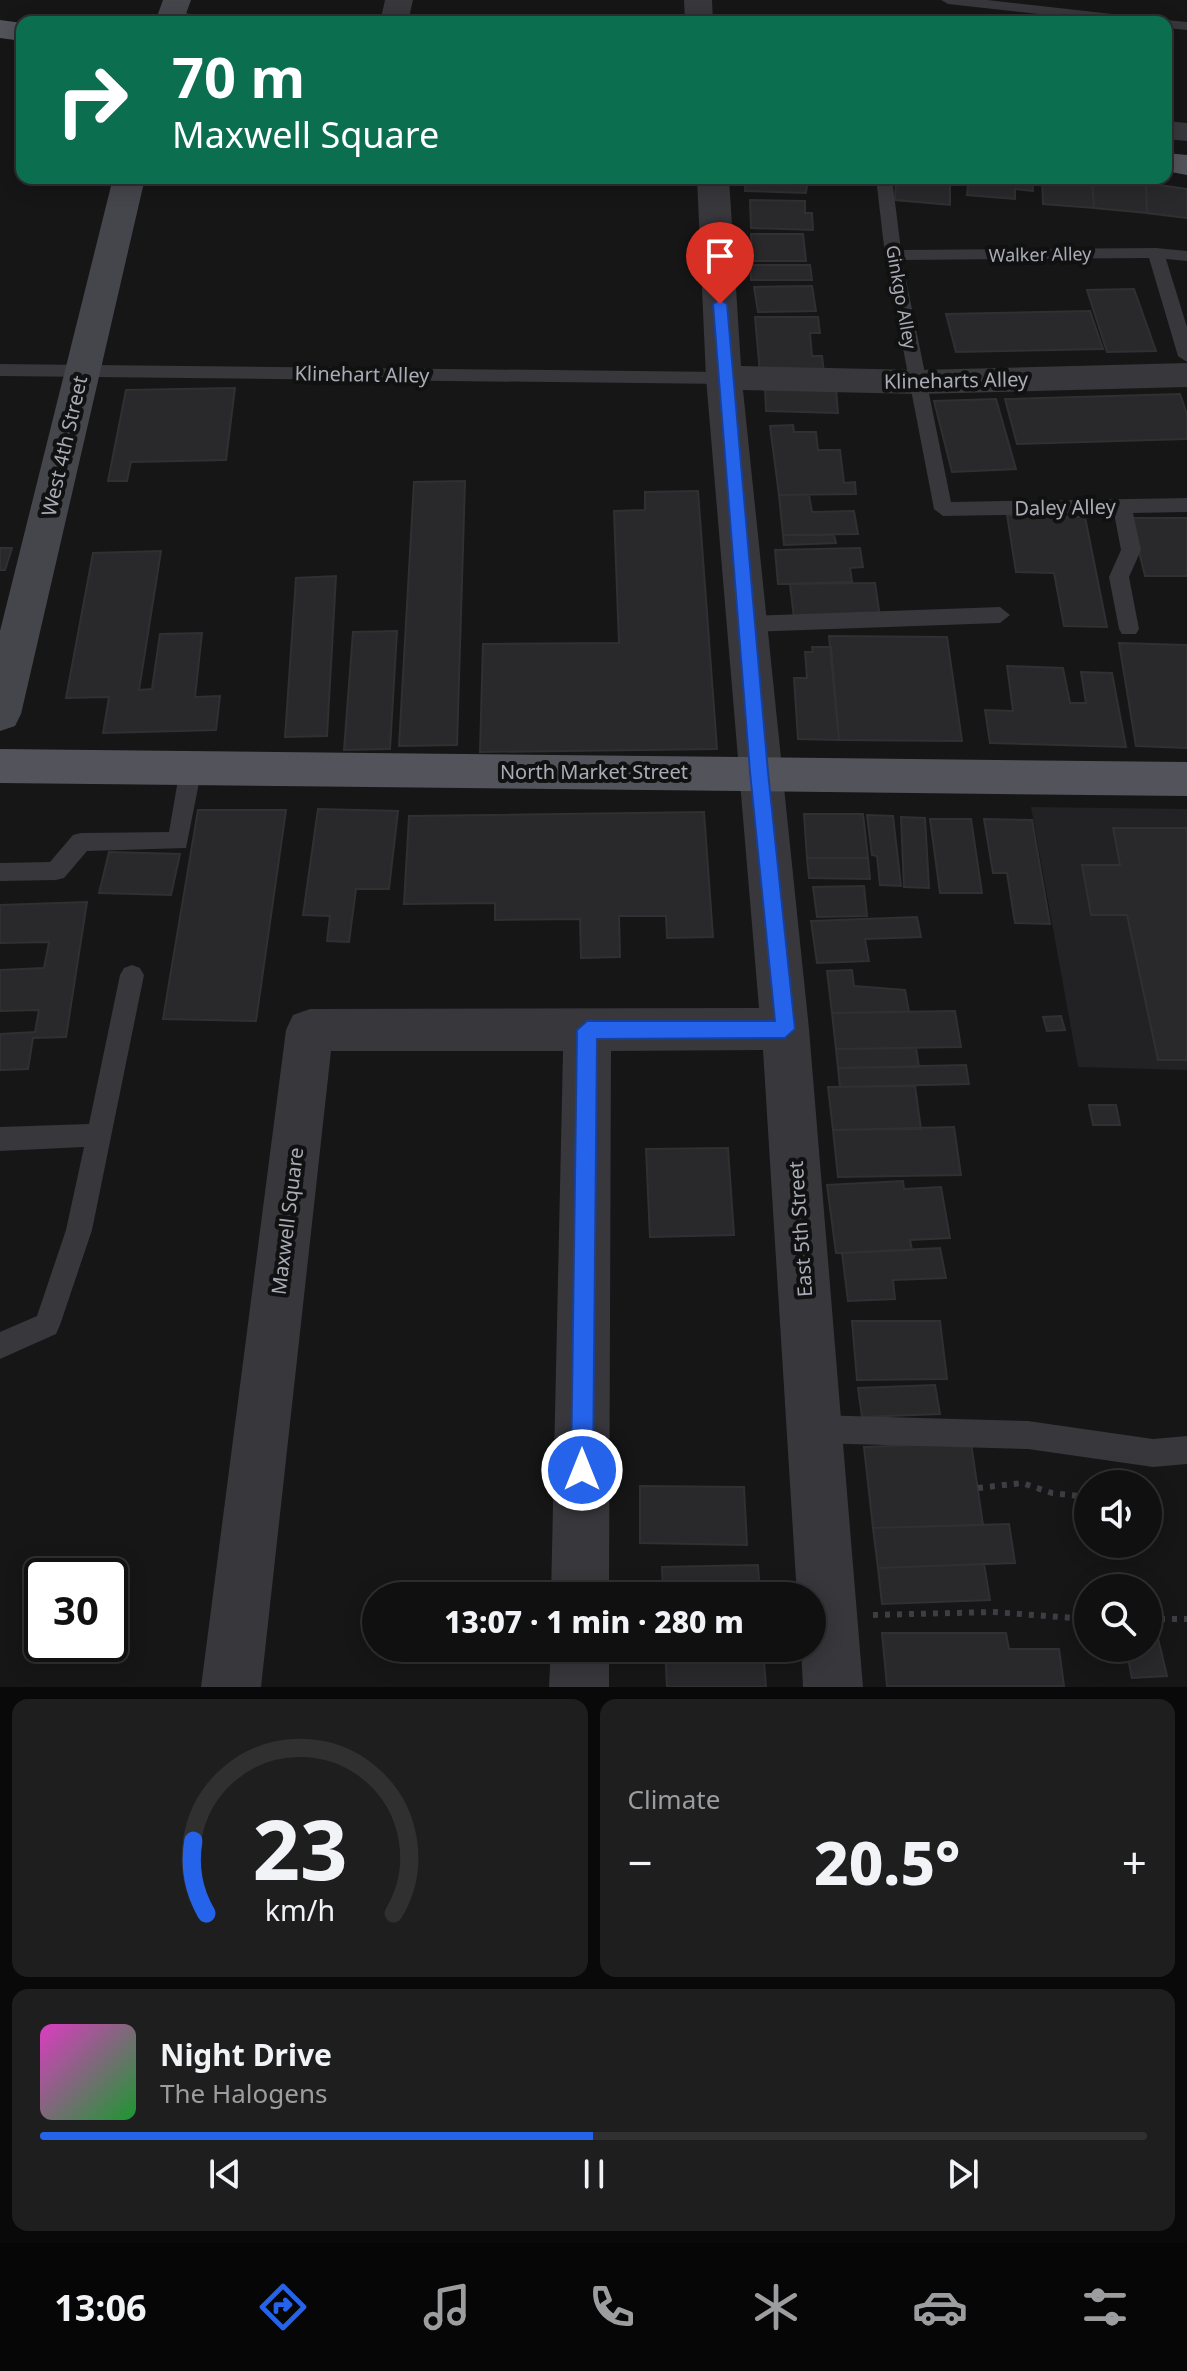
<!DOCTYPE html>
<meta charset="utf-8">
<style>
body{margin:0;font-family:"Noto Sans",sans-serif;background:#1e1e1f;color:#f1f3f6;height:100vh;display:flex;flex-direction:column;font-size:30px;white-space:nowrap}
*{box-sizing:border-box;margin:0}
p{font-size:26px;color:#9c9d9f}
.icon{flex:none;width:44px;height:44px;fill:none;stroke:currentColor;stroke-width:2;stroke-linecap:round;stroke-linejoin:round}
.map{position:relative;height:1687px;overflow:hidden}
.sheet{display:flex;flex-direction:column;gap:12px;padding:12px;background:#090909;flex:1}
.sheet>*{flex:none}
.banner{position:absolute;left:16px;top:16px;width:1156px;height:168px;border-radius:16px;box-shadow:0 4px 20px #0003,0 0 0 2px #303031;background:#0b6e4f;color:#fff;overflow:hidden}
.fabs{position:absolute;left:1074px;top:1470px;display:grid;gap:16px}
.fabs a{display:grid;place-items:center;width:88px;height:88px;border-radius:50%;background:#101011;box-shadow:0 4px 20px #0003,0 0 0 2px #303031;font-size:40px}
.speed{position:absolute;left:24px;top:1558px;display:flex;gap:16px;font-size:40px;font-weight:700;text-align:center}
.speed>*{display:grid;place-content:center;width:104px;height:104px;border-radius:50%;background:#101011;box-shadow:0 4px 20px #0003,0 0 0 2px #303031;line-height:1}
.speed .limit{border:4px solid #111;border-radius:12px;background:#fff;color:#111}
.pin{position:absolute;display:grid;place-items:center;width:68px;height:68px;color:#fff;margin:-82px -34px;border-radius:50% 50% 50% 0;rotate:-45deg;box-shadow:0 0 8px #0007}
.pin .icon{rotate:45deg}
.me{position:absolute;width:88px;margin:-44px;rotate:0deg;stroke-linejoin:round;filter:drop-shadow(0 0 6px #0008)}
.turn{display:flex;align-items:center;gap:28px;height:168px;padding:0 24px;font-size:36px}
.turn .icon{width:104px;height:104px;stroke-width:2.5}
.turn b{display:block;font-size:56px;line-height:68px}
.big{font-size:60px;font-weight:800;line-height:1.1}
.sheet .card{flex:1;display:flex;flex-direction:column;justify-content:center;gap:12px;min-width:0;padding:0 28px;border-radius:16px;background:#1e1e1f}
.sheet .dial{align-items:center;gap:0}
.dial svg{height:208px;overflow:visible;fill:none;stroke:#303031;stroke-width:7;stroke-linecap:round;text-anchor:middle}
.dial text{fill:#f1f3f6;stroke:none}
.song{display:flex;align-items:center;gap:24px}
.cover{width:96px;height:96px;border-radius:12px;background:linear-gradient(135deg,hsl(310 70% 55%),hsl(130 70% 35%))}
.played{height:8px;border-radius:4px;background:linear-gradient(90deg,#2563eb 50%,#303031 50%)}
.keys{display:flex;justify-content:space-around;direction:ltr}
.heat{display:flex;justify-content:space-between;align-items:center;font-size:44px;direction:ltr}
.sheet .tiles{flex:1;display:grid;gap:12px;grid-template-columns:1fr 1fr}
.card:last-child{grid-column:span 2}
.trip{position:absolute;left:362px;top:1582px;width:464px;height:80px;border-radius:40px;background:#101011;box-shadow:0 4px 20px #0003,0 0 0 2px #303031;font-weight:800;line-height:80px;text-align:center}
.tab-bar{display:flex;height:128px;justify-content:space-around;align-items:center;background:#060607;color:#9c9d9f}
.tab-bar .icon{width:56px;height:56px}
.tab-bar .active{color:#2563eb}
.tab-bar b{font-size:36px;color:#f1f3f6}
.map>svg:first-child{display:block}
</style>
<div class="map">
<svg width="1187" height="1687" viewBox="0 0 1187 1687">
<rect width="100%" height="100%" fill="#161617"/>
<path fill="#222224" d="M1031,807L1187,809V1070L1078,1067Z"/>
<path fill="#29292b" stroke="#303033" stroke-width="2" d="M746,178H808L806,193L745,191Z
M896,178H950V205L895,200Z
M957,178H1032L1033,191L1015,189V199L967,195L968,185L957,184Z
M1042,178H1092L1094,208L1043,204Z
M1092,178L1146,183L1147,213L1094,208Z
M1146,183L1187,189V218L1147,213Z
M750,200L805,201V213H812L813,230L751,228Z
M751,234H803L806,261H753Z
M750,265H810L812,280H751Z
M812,286L816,311L758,312L754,287Z
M1134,289L1156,351L1107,352L1087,290Z
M1090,311L1103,349L956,352L946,314Z
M755,317H818L820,333H810L812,356H822L824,373H760Z
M765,387L836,388L838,413L766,411Z
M235,388L226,460L131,462L127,481H108L126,390Z
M1180,394L1187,414V439L1017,444L1005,399Z
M996,399L1016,469L952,472L934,401Z
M793,425L794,432H816L818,450H840L844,483L855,482L856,494L779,495L770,426Z
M465,481L457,745L399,746L414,482Z
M698,491L717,749L480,752L483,644L619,643L614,511L645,510V492Z
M779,495H809L812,512L854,511L858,534L783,535Z
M1007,515L1085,517L1107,627L1064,626L1054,573L1016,572Z
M1131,518H1187V576H1145Z
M783,535H834L836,543L784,545Z
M0,548H12L5,570H0Z
M860,548L863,567L850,568L852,582L778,584L775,550Z
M161,551L139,690L152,689L160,634L202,633L195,697L220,696L216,730L103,733L109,697L66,698L93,553Z
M336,576L327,736L285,737L296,578Z
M875,583L880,617L794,618L790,584Z
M397,631L390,749L344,750L353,632Z
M829,636L947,637L962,741L839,740Z
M1119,643L1187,645V748L1136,746Z
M812,647H831L839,740L798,739L794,678H807L805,652H813Z
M1007,666L1063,668L1070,703H1086L1081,672L1112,673L1126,747L990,743L985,710L1013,711Z
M318,809L398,811L389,889H356L349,942L327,941L330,916L303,915Z
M198,810H286L256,1021L163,1019Z
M704,812L713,937L667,938L666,916H619L620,957L581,958L580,919L495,920V903L404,904L409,816Z
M804,814H863L868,858H807Z
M867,815L893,816L901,886L880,885L877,856L872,855Z
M901,817L925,818L929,888L904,887Z
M930,819H971L982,893H940Z
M984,819L1032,820L1050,924L1015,923L1007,873H993Z
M1113,828H1187V1060H1158L1127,915H1091L1082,865H1120Z
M109,852L180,854L171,895L99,893Z
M807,858H868L870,879L809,878Z
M864,886L867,916L817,917L813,887Z
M87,902L66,1037L33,1038L28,1069L0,1070V1034L35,1032L39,1010L0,1011V970L44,968L49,942L0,943V905Z
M917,917L921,937L865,939L869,961L817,963L811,921Z
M852,970L854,986L905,990L909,1012L832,1013L827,971Z
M955,1011L961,1047L836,1049L832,1013Z
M1061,1016L1065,1030L1047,1031L1043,1017Z
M916,1048L919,1067L838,1068L836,1049Z
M966,1065L969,1084L840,1087L838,1068Z
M915,1086L921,1129L833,1130L828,1087Z
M1089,1105H1116L1120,1125H1093Z
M954,1127L961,1175L838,1177L833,1130Z
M728,1148L734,1235L650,1237L646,1149Z
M903,1181L904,1189L941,1187L950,1238L910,1240L912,1250L836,1253L827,1185Z
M940,1248L946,1278L893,1280L895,1299L848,1301L842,1253Z
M852,1321H940L947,1379L857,1380Z
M935,1385L940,1414L862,1417L858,1388Z
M971,1443L983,1525L873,1528L864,1447Z
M640,1486L744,1487L747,1545L640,1543Z
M1009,1524L1015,1563L878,1568L873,1528Z
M984,1564L990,1600L882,1604L878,1568Z
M758,1565L760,1596H663L662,1567Z
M882,1633H1006L1009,1649H1059L1064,1686H887Z
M1148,1634H1157L1167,1676L1132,1678L1126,1648H1148Z
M665,1648H763L766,1687H667Z"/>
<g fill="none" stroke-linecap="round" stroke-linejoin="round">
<path stroke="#3d3e43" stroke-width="6" stroke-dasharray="5 7" stroke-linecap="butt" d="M978,1488L1022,1483L1052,1493L1088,1497
M873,1615L993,1612L1088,1619
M1148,1619H1187"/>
<path fill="#37373c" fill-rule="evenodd" d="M941,0H987L1148,18L1155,22H1109L948,4Z
M1166,20L1187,22V30L1166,28V22H1160Z
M876,178H892L901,250L1156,248L1187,251V261L1166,259L1187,327V362L1178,356L1149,258L902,260L951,502L1187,498V512L1133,513L1141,550L1129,577L1139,629L1136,634H1122L1119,629L1109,577L1121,550L1114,513L943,516L934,509L885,255Z
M0,364L724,372L733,378L724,384L0,376Z
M1000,607L1010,615L1000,623L746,632L736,624L746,616Z
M191,759L199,762L202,768L186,848L87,851L64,878L56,880L0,881V863L50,862L73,835L81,833L169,832L180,768L183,762Z
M132,965L140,968L144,975L92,1230L60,1325L56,1334L0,1359V1332L37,1316L66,1230L84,1147L0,1151V1127L89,1124L120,975L124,968Z
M814,1415L1028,1421L1153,1439L1187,1436V1464L1153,1467L1028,1449L814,1443L804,1439L800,1429L804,1419Z"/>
<path fill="#37373c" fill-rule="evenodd" d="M385,0H413L408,22H380Z
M684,0H712L713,22H685Z
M170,10L201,16L205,22H158L160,13Z
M1166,121L1187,123V141L1166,139Z
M697,178H729L741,366L918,370L1187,363V387L918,394L743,390L809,1029L863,1687H803L801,1648H812V1596H797L763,1050L611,1051L609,1596H551L563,1051H331L261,1687H201L286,1030L293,1015L310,1009L759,1008L706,378Z
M551,1648H609V1687H549Z"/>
<path fill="#45464c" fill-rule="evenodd" d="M163,0H191L183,22H155Z
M113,178H145L21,714L15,726L0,731V631Z"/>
<path fill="#53545b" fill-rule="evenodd" d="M0,20L22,23V41L0,38Z
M1166,153L1187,155V175L1166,171Z
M0,749L1187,762V796L0,783Z"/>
</g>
<path fill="#2563eb" stroke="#184099" stroke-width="2" d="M720,300L727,304L768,772L795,1029L785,1038L597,1039L593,1470L590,1478L582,1482L574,1478L571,1470L577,1030L587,1021H775L750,772L713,304Z"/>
<g text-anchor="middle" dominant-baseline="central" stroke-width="8" stroke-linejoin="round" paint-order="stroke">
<g font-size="18" fill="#a9acb6" stroke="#111112">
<text transform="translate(1040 254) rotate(-1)">Walker Alley</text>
<text transform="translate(902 297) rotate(80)">Ginkgo Alley</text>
</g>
<g font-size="20" fill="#a9acb6" stroke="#111112">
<text transform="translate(362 374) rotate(1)">Klinehart Alley</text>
<text transform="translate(956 380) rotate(-1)">Klineharts Alley</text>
<text transform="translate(64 446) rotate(-77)">West 4th Street</text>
<text transform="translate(1065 507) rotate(-1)">Daley Alley</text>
<text x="594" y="771">North Market Street</text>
<text transform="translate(287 1221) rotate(-83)">Maxwell Square</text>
<text transform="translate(800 1229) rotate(-94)">East 5th Street</text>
</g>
</g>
</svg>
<div class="fabs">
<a><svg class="icon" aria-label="sound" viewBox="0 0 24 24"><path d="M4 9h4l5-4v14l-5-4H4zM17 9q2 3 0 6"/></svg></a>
<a><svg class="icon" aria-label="search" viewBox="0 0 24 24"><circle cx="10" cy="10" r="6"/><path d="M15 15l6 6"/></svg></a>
</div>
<div class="speed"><div class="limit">30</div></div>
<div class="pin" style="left:720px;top:304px;background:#d93025"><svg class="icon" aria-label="arrive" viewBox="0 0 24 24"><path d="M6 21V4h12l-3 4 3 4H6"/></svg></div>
<svg class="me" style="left:582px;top:1470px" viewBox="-20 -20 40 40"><circle r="17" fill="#2563eb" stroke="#fff" stroke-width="3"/><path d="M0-11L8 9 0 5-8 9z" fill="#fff"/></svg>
<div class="trip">13:07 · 1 min · 280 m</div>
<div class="banner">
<div class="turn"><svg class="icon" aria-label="right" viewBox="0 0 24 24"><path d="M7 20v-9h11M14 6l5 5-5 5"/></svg><div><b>70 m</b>Maxwell Square</div></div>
</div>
</div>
<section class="sheet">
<div class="tiles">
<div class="card dial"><svg viewBox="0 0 100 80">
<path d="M14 69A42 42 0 1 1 86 69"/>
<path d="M14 69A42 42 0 0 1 9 41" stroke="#2563eb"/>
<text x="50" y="56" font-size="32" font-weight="700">23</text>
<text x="50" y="72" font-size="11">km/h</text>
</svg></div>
<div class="card"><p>Climate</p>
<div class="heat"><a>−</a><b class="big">20.5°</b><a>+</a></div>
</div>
<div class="card">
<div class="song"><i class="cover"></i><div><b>Night Drive</b><p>The Halogens</p></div></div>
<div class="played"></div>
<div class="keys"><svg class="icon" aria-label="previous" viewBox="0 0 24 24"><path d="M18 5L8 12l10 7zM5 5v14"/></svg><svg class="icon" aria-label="pause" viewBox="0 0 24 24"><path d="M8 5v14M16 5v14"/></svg><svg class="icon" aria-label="next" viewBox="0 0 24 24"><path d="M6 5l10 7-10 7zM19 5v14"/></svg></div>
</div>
</div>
</section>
<nav class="tab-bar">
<b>13:06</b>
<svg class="icon active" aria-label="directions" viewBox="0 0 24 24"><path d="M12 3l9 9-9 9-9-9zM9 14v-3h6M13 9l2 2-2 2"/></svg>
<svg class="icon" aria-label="music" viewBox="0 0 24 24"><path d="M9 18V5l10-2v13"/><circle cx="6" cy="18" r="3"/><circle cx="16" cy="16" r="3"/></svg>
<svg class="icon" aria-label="phone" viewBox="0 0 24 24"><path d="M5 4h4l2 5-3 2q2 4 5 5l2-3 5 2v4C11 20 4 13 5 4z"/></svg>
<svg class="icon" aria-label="climate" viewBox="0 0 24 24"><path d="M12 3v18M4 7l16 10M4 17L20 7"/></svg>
<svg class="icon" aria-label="car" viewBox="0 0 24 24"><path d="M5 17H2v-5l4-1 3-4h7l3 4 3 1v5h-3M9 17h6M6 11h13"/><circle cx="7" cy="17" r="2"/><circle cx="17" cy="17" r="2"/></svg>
<svg class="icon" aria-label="filters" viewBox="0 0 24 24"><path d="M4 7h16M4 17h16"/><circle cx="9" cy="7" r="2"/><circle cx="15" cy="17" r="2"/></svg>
</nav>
